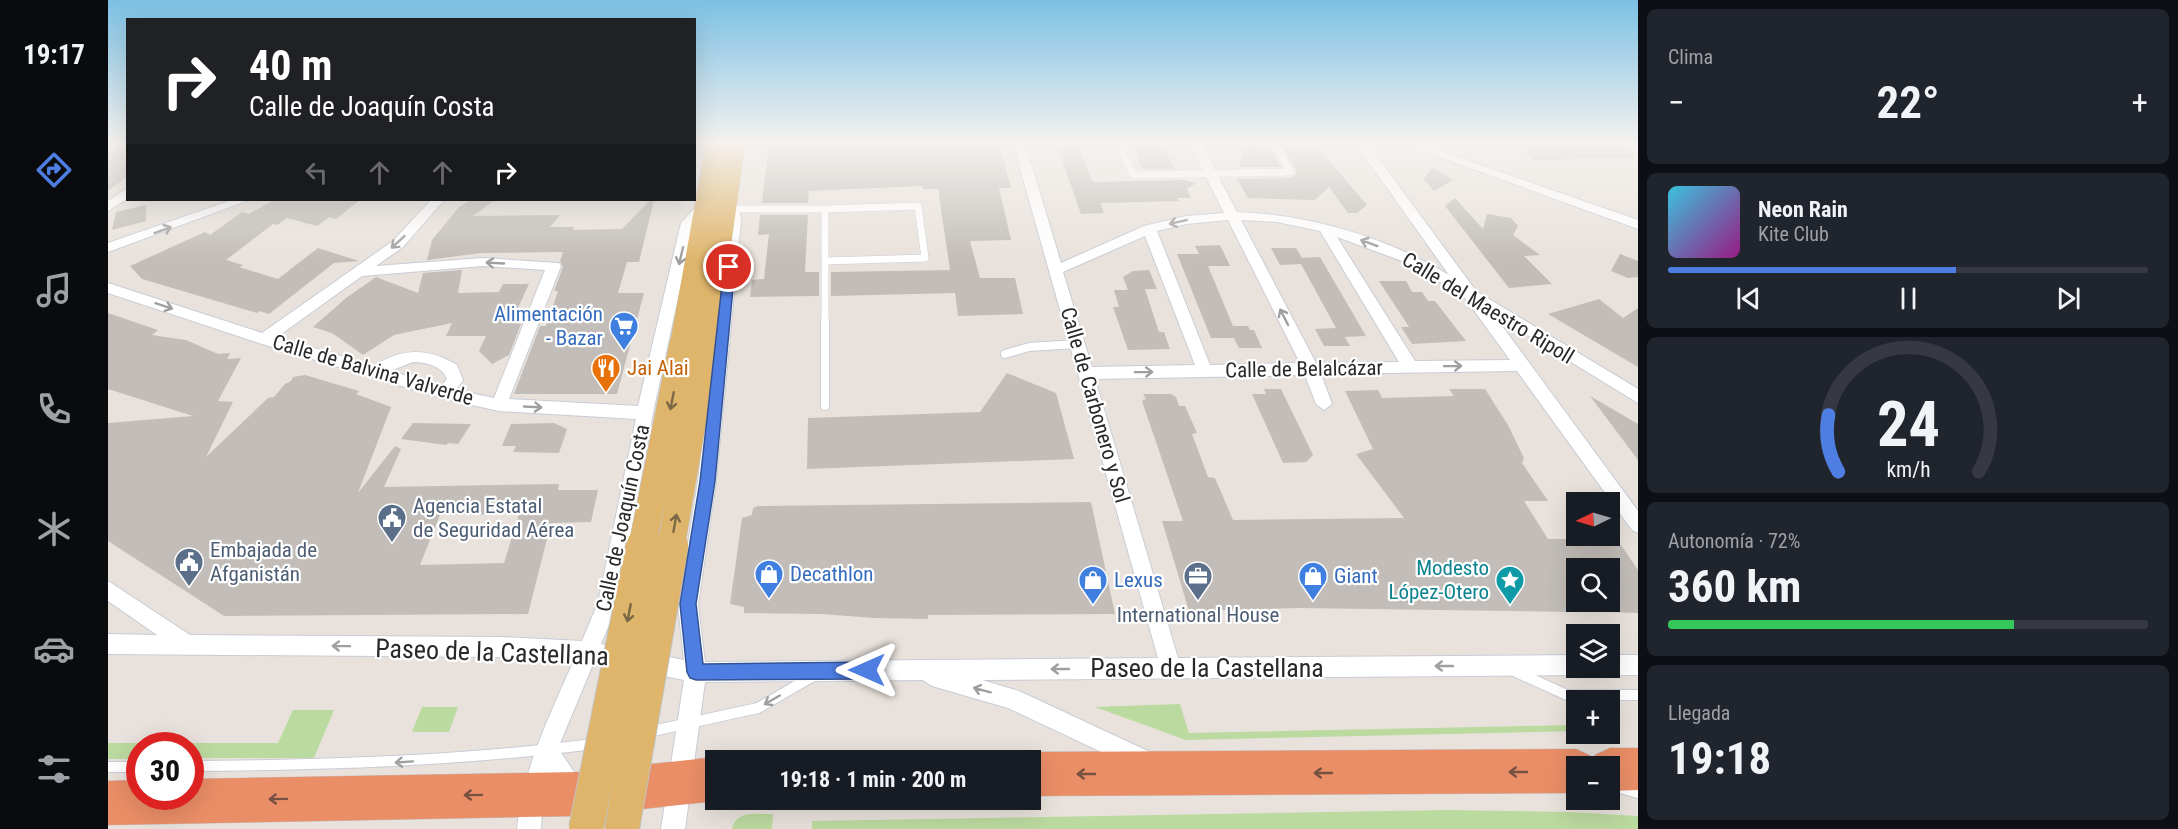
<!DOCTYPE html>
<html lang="es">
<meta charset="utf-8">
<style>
body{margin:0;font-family:"Roboto Condensed",sans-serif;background:#20242c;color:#f1f3f6;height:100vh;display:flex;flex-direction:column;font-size:22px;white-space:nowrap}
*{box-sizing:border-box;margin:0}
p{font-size:20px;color:#9ea1a6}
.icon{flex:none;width:33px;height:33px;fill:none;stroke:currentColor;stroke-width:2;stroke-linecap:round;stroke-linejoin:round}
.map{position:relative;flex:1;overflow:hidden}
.panel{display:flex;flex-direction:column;gap:9px;padding:9px;background:#0d0f14;width:540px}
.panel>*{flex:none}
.top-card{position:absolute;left:18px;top:18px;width:570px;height:183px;border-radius:0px;box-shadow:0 6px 24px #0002;background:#202124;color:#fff;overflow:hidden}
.needle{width:39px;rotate:265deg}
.controls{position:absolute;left:1458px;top:492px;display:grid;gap:12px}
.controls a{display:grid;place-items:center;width:54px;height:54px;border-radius:0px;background:#171b24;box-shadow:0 6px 24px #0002;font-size:30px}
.speed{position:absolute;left:18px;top:732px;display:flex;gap:12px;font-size:30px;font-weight:700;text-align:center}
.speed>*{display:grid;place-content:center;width:78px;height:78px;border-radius:50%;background:#171b24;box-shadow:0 6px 24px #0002;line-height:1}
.speed .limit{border:9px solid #d22;background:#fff;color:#111}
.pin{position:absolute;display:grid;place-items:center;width:51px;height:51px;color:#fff;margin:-26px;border:3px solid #fff;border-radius:50%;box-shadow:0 2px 6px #0007}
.me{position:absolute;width:66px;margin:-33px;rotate:270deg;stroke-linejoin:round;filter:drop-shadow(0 0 4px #0008)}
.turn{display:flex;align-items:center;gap:21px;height:126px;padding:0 24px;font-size:27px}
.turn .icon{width:78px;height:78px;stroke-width:2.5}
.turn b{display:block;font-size:42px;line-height:51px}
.lanes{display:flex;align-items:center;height:57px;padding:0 24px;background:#0003;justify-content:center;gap:30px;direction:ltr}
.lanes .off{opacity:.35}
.big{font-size:45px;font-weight:700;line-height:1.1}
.panel .tile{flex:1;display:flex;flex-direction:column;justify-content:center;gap:9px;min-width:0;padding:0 21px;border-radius:9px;background:#20242c}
.panel .dial{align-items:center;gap:0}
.dial svg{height:156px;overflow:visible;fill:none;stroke:#363941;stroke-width:7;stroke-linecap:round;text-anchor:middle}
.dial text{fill:#f1f3f6;stroke:none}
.song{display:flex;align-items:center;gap:18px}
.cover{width:72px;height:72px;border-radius:9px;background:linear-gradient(135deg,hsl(190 70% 55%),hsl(310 70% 35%))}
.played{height:6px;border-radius:3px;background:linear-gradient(90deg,#4f7ee3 60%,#363941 60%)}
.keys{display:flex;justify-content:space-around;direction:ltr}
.heat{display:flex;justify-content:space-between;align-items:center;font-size:33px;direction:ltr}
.charge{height:9px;border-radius:4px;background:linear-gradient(90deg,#34c759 72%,#363941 0)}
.trip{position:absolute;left:597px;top:750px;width:336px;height:60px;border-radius:0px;background:#171b24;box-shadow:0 6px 24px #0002;font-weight:700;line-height:60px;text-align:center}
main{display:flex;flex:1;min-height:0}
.tabs{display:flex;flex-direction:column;width:108px;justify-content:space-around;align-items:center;background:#090b0e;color:#9ea1a6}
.tabs .icon{width:42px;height:42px}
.tabs .active{color:#4f7ee3}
.tabs b{font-size:27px;color:#f1f3f6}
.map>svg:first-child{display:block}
</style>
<main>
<nav class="tabs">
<b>19:17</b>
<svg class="icon active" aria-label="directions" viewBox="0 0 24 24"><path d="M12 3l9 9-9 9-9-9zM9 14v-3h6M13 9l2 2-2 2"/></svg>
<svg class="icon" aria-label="music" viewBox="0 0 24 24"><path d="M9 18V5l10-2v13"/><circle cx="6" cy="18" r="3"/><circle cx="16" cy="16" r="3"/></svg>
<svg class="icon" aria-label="phone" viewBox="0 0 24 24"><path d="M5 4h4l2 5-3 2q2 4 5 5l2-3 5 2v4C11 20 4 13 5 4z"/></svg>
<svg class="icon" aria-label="climate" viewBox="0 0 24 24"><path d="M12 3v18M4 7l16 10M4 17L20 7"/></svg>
<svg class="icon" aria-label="car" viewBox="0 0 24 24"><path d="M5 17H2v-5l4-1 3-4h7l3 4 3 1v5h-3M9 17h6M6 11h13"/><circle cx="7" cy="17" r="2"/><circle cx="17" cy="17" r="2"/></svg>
<svg class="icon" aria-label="filters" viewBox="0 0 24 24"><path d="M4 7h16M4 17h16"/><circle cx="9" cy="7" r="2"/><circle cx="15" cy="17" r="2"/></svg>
</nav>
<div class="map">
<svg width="1530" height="829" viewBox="0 0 1530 829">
<rect width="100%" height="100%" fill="#e9e2dc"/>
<path fill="#bbda9f" d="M1072,704L1081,733L1468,725V731L1078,740L987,707Z
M314,707H350L341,732H304Z
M185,710H226L206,758H83L82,746H32L31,759H0V743H170Z
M1340,810L1462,812L1530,816V829H704V821Z
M665,814L664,829H624C628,810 649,814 665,814Z"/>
<path fill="#c2bdb8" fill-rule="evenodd" d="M661,143H891L903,188H891L903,240L862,241L872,278H907L915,314L850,316L847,293L723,296V272L842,270L830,189H815L814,186L701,191L700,203H654Z
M948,143H969L985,182L1076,180L1088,183L1079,189L1083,198H1069L1071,201L992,203L996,213L973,214Z
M1024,143H1055L1066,169H1034Z
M1136,143H1147L1154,150L1163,149L1173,167H1131Z
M1407,143H1511L1528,158L1424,160Z
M20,148V176L0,191V150Z
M1176,149H1211L1259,205L1249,213H1240L1221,187L1207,200L1140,198L1129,179L1183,178L1188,175V169Z
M1325,167L1345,180L1326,191L1316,179Z
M1347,198L1375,229L1379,214L1403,218L1410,226L1405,235L1432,255L1416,256L1444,284L1401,288L1337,206Z
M166,200H252L228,219L221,217L209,226L179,218L169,225L165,224L118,260L135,265L131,267L170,279L210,248L251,261L226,263L161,314L151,311L149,313L34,279L22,266L97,232L102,235L134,212L141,214Z
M362,200H387L365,216L452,215L442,227H466L465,230L514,229L542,200H546L531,262H519L510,293H536L509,394H406L432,326H438L450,291H446L455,267L452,261L455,252L373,253L319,260L324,240L351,207Z
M38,205V221L4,230L8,212Z
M652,215H700L697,272H711V296L642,297L644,280L656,279L661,234L650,235Z
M1112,245L1122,266H1100L1125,326H1140L1142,330H1146L1154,348H1131L1126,338H1103L1069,254H1091L1087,246Z
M1163,248H1188L1194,258L1212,257L1258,336L1237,337L1242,346H1216L1207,329L1228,328L1193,264L1172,265Z
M1512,254L1530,261V277L1520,278L1503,271Z
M354,270L350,293L391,292L395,284H421L403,323L413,324L401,355L384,364L371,351L378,336H338L344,323L286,335L255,355L224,333L205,327L238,298L268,277L310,293L315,273Z
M1041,270L1049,289H1037L1051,332H1056L1062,349L1020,350L1005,307H1011L1006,290H1020L1015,277L1025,271Z
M1271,281H1298L1304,292H1314L1320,301H1327L1358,341L1304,344L1293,327H1301Z
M1491,299L1515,318L1530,308V367L1440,314Z
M0,313L50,330L44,335L78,340L110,354L122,353L119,359L133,358L110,401L125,402L98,457L160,398L166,397L177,384L183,381L185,377L197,375L251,391L248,394L283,407L250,493L287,446L293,449L276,487L451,484L450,490H490L483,522L443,523L420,614L116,616L0,541V423L85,416L0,389ZM411,514L396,563L312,565L332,515Z
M899,373L948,393L966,459L699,469L700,418L872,412Z
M1156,389H1173L1205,455L1198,462L1175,463L1144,394H1158Z
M1341,389H1377L1400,425L1416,458L1414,463L1440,501H1416L1440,539H1505L1508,545H1513L1530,570V613L1502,612V568H1468V612L1191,608L1081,611L1054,521H1075L1034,401L1038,399L1035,394H1063L1068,397L1071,406H1077L1089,433L1084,434L1100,477L1107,478L1125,520L1296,518L1248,454L1265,449L1237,391L1270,390L1274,398L1346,396Z
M1482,396L1530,424V460Z
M305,423L363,424L350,444L340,443L338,445L293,439Z
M446,423L459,429L451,453L405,452L408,446H394L403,424Z
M983,502L1007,614L820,615V619L766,618L713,614L636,613V607L622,604L634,518L644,515L645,508L650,506Z"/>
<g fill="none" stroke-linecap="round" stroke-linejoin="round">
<g stroke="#c8ccd5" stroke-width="8">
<path id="lane-far2" d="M1011,143L1025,175L1183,172L1166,143
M626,209H717V322
M717,209L810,206L817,258L717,261"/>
</g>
<g stroke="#c8ccd5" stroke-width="10">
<path id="lane-far1" d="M717,321V406
M897,354L921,347L969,344"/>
</g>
<g stroke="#c8ccd5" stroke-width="12">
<path id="lane" d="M1406,671L1459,695H1530
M540,732L650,708L707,675
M82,766C217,765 351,761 486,744
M0,767H32
M1502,785L1530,793"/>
</g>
<g stroke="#c8ccd5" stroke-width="2">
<path id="street" d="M905,143H917L953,263L1036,226L1078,216L1116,213L1081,143H1093L1129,212C1202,215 1278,237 1341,275L1247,143H1259L1368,291L1530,389V403L1386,315L1530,511V533L1524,530L1409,371L1213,374L1224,404L1216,410L1208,404L1197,375L987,379L1070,658L1468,655V668H1477L1475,672L1468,675L874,680L911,691L1044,753L1047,761L1044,769L1036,772L900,708L824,686L815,680L597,682L577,829H553L576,680L486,662L450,748L478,790L475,798L467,801L459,798L442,774L435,796L433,829H409C415,768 442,715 466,660L393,657L0,654V634L49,635L0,601V581L82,635L393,637L474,641L490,603L528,419L391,411L337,399L151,343L0,293V283L154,333L285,241L323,200H336L295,247L268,266L375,258L451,263L453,266L401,399L530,406L573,223L592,202L597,201L603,205L586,224L545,413L510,603L493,644L576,660L570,605L590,481L619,220V207L625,203L631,207L633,220L608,481L590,605L597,662L1050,658ZM1120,220L1192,363L1102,365L1049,231L1078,224ZM1133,220L1169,222L1212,231L1291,362L1208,363ZM1037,236L1087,365L984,367L955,272ZM1229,237L1305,265L1357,298L1402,360L1307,361ZM375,266L437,270L386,398L348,390L355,380L349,365C321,348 294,347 266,366L169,337L254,276ZM305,362C318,362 334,366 339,379L333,386L282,371Z
M1293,143H1309L1530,220V229Z
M20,188V198L0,211V201Z
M124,200H141L0,252V243Z
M1502,655H1530V675H1502L1495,672L1493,668H1502Z"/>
</g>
<g stroke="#c3c3c3" stroke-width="1">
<path id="primary" d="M598,143H637L610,342L607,348L598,351L587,345L584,350L575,353L566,350L562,344Z"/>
</g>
<g stroke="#c3c3c3" stroke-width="1">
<path id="highway" d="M1502,748H1530V790L1502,791V766H1468V793L922,796V760H906L922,752L1468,749L1483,756L1485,760L1487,755Z
M608,757L616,760H608V800H611L608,801L470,816L0,825V781L32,780V796H82V779L470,772Z"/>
</g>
<use href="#lane-far2" stroke="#fff" stroke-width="7"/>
<use href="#lane-far1" stroke="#fff" stroke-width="8"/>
<use href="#lane" stroke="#fff" stroke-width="10"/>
<use href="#street" fill="#fff" fill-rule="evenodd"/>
<use href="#primary" fill="#dfb56c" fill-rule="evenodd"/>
<use href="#highway" fill="#ea8e67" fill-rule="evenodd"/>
<g stroke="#c3c3c3" stroke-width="28" stroke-linecap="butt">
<path id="primary-bridge-far1" d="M534,547L575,344
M563,547L598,342"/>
</g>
<g stroke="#c3c3c3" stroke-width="36" stroke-linecap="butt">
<path id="primary-bridge" d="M478,829L535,546
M514,829L563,546"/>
</g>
<use href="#primary-bridge-far1" stroke="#dfb56c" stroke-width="27"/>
<use href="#primary-bridge" stroke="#dfb56c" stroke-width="34"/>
</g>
<defs><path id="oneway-shaft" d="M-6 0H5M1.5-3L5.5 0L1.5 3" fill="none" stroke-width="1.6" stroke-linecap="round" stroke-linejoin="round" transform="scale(1.5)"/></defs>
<g stroke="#9f9f9f">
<use href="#oneway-shaft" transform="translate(1070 222) rotate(167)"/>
<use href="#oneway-shaft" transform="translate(55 230) rotate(-20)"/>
<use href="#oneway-shaft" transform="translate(290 242) rotate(138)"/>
<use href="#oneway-shaft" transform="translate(1261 243) rotate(-160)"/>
<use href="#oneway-shaft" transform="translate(573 256) rotate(103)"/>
<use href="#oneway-shaft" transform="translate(387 263) rotate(-177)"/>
<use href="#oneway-shaft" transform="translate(56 306) rotate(18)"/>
<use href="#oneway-shaft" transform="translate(1176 317) rotate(-117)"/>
<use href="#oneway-shaft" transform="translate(1345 366) rotate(-1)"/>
<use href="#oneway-shaft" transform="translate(1036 372) rotate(-1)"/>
<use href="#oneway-shaft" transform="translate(425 407) rotate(3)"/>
<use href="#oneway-shaft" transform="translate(233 646) rotate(-179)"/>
<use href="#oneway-shaft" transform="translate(1336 666) rotate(180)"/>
<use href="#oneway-shaft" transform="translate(952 669) rotate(180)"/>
<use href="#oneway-shaft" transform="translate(874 690) rotate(-165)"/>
<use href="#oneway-shaft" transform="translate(664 700) rotate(150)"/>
<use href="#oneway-shaft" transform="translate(296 762) rotate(176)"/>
</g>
<g stroke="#7b6847">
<use href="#oneway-shaft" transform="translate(564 401) rotate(101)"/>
<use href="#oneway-shaft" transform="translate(567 523) rotate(-80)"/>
<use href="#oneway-shaft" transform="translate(521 613) rotate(101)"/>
</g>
<g stroke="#765142">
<use href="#oneway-shaft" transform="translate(1410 772) rotate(180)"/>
<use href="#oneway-shaft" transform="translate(1215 773) rotate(180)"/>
<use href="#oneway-shaft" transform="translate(978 774) rotate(180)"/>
<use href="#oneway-shaft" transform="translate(365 795) rotate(179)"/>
<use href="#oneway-shaft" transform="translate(170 799) rotate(179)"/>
</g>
<linearGradient id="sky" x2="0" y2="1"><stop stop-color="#7cc0e4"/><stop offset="0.55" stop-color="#f5f2ef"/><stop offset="1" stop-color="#f5f2ef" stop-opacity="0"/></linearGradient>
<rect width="1530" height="259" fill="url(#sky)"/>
<path fill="#4f7ee3" stroke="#335294" stroke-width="1.5" d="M621,263L627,267L607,481L588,604L595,664L759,662L765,665L768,670L765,676L759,679L588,680L582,678L579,672L572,604L592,481L616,267Z"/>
<defs>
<g id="supermarket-pin" transform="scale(1.5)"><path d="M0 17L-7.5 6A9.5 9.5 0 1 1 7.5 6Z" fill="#3f7fe0" stroke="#fff"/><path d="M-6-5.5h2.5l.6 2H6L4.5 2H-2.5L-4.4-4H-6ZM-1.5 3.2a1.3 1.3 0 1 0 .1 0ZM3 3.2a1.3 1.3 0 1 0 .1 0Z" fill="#fff"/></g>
<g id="restaurant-pin" transform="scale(1.5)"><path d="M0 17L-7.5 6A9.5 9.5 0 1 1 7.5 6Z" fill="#e8710a" stroke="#fff"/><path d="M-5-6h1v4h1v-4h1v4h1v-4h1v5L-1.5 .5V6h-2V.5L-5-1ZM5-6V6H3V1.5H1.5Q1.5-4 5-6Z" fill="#fff"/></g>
<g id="civic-pin" transform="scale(1.5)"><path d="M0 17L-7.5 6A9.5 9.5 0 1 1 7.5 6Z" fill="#5c6f8a" stroke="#fff"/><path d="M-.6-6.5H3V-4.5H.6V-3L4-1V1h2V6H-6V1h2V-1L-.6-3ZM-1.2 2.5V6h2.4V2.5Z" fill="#fff"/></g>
<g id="shop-pin" transform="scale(1.5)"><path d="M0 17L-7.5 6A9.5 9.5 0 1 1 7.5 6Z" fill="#3f7fe0" stroke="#fff"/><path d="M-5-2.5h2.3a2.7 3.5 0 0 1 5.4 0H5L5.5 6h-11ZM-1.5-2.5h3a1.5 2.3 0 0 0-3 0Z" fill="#fff"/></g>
<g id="office-pin" transform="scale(1.5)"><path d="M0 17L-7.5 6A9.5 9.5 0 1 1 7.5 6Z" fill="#5c6f8a" stroke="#fff"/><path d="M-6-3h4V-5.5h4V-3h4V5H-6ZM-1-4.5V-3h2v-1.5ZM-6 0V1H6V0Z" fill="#fff"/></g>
<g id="sight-pin" transform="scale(1.5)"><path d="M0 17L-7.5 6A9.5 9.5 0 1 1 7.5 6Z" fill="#0f9aa8" stroke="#fff"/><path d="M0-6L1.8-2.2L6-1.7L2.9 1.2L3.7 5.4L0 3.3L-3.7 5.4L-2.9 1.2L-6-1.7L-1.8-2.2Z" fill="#fff"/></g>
</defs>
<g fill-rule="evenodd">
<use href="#supermarket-pin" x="516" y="326"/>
<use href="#restaurant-pin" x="498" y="368"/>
<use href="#civic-pin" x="284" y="518"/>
<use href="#civic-pin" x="81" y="562"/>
<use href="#shop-pin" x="661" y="574"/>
<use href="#office-pin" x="1090" y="576"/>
<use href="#shop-pin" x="1205" y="576"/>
<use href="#shop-pin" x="985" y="580"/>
<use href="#sight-pin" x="1402" y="580"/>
</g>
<g text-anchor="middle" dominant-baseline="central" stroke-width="4.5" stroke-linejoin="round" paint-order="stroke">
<g font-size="21" fill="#292929" stroke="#fff">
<text transform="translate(1380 308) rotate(31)">Calle del Maestro Ripoll</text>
<text transform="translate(1196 369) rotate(-1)">Calle de Belalcázar</text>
<text transform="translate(265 370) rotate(16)">Calle de Balvina Valverde</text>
<text transform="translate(987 405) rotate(74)">Calle de Carbonero y Sol</text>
<text transform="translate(515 518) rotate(-78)">Calle de Joaquín Costa</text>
</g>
<g font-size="21" fill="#366cbe" stroke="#fff" text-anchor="start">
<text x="495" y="314" text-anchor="end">Alimentación<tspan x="495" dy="24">- Bazar</tspan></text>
<text x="682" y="574">Decathlon</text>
<text x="1226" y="576">Giant</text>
<text x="1006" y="580">Lexus</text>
</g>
<g font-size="21" fill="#c56008" stroke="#fff" text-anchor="start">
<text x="519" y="368">Jai Alai</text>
</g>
<g font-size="21" fill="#4e5e75" stroke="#fff" text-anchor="start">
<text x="305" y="506">Agencia Estatal<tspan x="305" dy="24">de Seguridad Aérea</tspan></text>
<text x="102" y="550">Embajada de<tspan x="102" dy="24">Afganistán</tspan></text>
<text x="1090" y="615" text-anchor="middle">International House</text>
</g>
<g font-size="21" fill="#0d838f" stroke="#fff" text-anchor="end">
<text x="1381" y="568">Modesto<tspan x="1381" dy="24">López-Otero</tspan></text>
</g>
<g font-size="26" fill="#292929" stroke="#fff">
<text transform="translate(384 652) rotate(2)">Paseo de la Castellana</text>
<text x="1099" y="668">Paseo de la Castellana</text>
</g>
</g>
</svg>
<div class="controls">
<a><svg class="needle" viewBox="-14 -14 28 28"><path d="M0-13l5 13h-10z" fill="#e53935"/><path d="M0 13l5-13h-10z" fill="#9ea1a6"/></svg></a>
<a><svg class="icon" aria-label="search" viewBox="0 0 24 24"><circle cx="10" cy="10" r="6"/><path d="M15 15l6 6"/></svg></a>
<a><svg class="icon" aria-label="layers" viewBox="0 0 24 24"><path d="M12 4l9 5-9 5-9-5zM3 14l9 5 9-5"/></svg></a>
<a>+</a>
<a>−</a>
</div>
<div class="speed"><div class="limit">30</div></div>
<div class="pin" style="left:621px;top:267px;background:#d93025"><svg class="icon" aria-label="arrive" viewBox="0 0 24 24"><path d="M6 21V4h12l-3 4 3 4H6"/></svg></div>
<svg class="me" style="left:759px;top:670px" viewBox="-20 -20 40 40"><path d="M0-17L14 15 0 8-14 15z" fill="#4f7ee3" stroke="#fff" stroke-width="4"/></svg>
<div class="trip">19:18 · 1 min · 200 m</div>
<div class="top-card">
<div class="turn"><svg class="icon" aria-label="right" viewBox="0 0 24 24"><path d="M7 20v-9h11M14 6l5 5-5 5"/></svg><div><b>40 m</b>Calle de Joaquín Costa</div></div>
<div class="lanes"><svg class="icon off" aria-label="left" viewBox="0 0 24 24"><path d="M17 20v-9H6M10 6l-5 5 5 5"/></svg><svg class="icon off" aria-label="ahead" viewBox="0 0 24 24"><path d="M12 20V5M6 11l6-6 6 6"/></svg><svg class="icon off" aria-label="ahead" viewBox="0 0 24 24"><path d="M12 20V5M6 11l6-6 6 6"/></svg><svg class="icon" aria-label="right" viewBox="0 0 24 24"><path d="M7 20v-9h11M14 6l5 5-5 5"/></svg></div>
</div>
</div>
<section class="panel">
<div class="tile"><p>Clima</p>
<div class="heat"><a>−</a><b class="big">22°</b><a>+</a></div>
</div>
<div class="tile">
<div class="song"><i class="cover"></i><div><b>Neon Rain</b><p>Kite Club</p></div></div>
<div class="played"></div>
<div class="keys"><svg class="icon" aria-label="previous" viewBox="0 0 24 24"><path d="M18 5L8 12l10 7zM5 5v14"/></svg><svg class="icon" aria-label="pause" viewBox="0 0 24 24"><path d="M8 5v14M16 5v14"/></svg><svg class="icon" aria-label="next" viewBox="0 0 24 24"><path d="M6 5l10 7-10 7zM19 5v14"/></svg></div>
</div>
<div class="tile dial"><svg viewBox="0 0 100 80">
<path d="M14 69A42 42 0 1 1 86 69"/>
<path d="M14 69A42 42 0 0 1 9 40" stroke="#4f7ee3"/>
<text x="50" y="56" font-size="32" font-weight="700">24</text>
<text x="50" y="72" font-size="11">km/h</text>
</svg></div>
<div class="tile"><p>Autonomía · 72%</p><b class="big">360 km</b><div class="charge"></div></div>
<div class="tile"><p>Llegada</p><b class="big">19:18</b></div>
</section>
</main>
